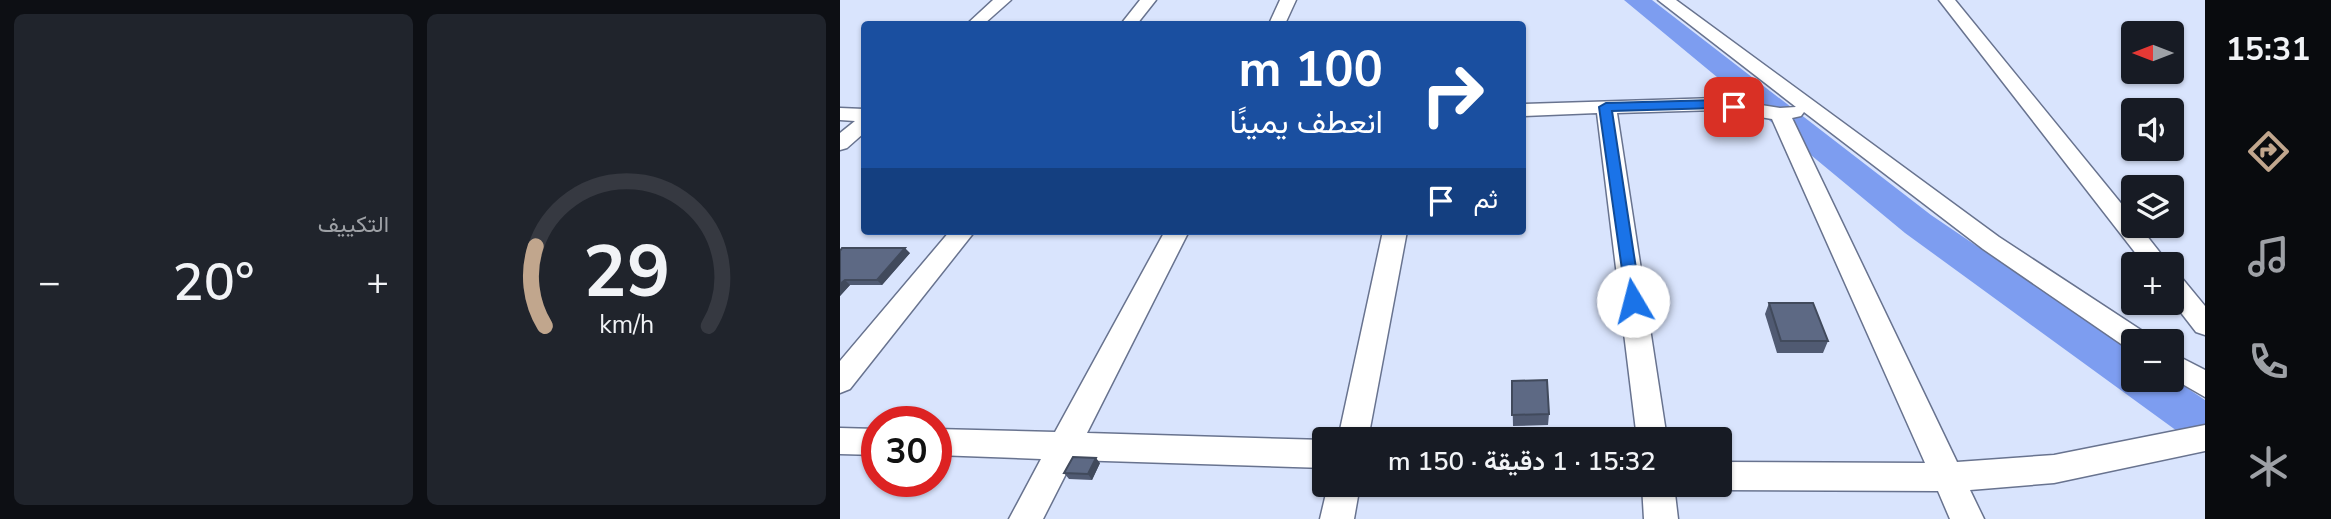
<!DOCTYPE html>
<html lang="ar">
<meta charset="utf-8">
<style>
body{margin:0;font-family:"Nunito Sans",Vazirmatn,sans-serif;background:#20242c;color:#f1f3f6;direction:rtl;height:100vh;display:flex;flex-direction:column;font-size:26px;white-space:nowrap}
*{box-sizing:border-box;margin:0}
p{font-size:23px;color:#9ea1a6}
.icon{flex:none;width:38px;height:38px;fill:none;stroke:currentColor;stroke-width:2;stroke-linecap:round;stroke-linejoin:round}
.map{position:relative;flex:1;overflow:hidden;direction:ltr}
.panel{display:flex;flex-direction:column;gap:14px;padding:14px;background:#0d0f14;width:840px}
.panel>*{flex:none}
.guide{position:absolute;left:21px;top:21px;width:665px;height:214px;border-radius:7px;box-shadow:0 2px 5px #0004;direction:rtl;background:#1a4fa0;color:#fff;overflow:hidden}
.needle{width:46px;rotate:270deg}
.buttons{position:absolute;left:1281px;top:21px;display:grid;gap:14px}
.buttons a{display:grid;place-items:center;width:63px;height:63px;border-radius:7px;background:#171b24;box-shadow:0 2px 5px #0004;font-size:35px}
.speed{position:absolute;left:21px;top:406px;display:flex;gap:14px;font-size:35px;font-weight:700;text-align:center}
.speed>*{display:grid;place-content:center;width:91px;height:91px;border-radius:50%;background:#171b24;box-shadow:0 2px 5px #0004;line-height:1}
.speed .limit{border:10px solid #d22;background:#fff;color:#111}
.pin{position:absolute;display:grid;place-items:center;width:60px;height:60px;color:#fff;margin:-30px;border-radius:14px;box-shadow:0 4px 10px #0006}
.me{position:absolute;width:77px;margin:-38px;rotate:352deg;stroke-linejoin:round;filter:drop-shadow(0 0 5px #0008)}
.turn{display:flex;align-items:center;gap:24px;height:147px;padding:0 28px;font-size:32px}
.turn .icon{width:91px;height:91px;stroke-width:2.5}
.turn b{display:block;font-size:49px;line-height:60px}
.then{display:flex;align-items:center;height:66px;padding:0 28px;background:#0003;gap:14px;font-size:26px}
.big{font-size:52px;font-weight:600;line-height:1.1}
.panel .tile{flex:1;display:flex;flex-direction:column;justify-content:center;gap:10px;min-width:0;padding:0 24px;border-radius:10px;background:#20242c}
.panel .dial{align-items:center;gap:0}
.dial svg{height:182px;overflow:visible;fill:none;stroke:#363941;stroke-width:7;stroke-linecap:round;text-anchor:middle}
.dial text{fill:#f1f3f6;stroke:none}
.heat{display:flex;justify-content:space-between;align-items:center;font-size:38px;direction:ltr}
.panel .tiles{flex:1;display:grid;gap:14px;grid-template-columns:repeat(2,1fr)}
.trip{position:absolute;left:472px;top:427px;width:420px;height:70px;border-radius:7px;background:#171b24;box-shadow:0 2px 5px #0004;font-weight:600;line-height:70px;text-align:center;direction:rtl}
main{display:flex;flex:1;min-height:0}
.tabs{display:flex;flex-direction:column;width:126px;justify-content:space-around;align-items:center;background:#090b0e;color:#9ea1a6}
.tabs .icon{width:49px;height:49px}
.tabs .selected{color:#c1a68d}
.tabs b{font-size:32px;color:#f1f3f6}
.map>svg:first-child{display:block}
</style>
<main>
<nav class="tabs">
<b>15:31</b>
<svg class="icon selected" aria-label="directions" viewBox="0 0 24 24"><path d="M12 3l9 9-9 9-9-9zM9 14v-3h6M13 9l2 2-2 2"/></svg>
<svg class="icon" aria-label="music" viewBox="0 0 24 24"><path d="M9 18V5l10-2v13"/><circle cx="6" cy="18" r="3"/><circle cx="16" cy="16" r="3"/></svg>
<svg class="icon" aria-label="phone" viewBox="0 0 24 24"><path d="M5 4h4l2 5-3 2q2 4 5 5l2-3 5 2v4C11 20 4 13 5 4z"/></svg>
<svg class="icon" aria-label="climate" viewBox="0 0 24 24"><path d="M12 3v18M4 7l16 10M4 17L20 7"/></svg>
</nav>
<div class="map">
<svg width="1365" height="519" viewBox="0 0 1365 519">
<rect width="100%" height="100%" fill="#d9e4fd"/>
<g fill="none" stroke-linecap="round" stroke-linejoin="round">
<path fill="#7d9df0" fill-rule="evenodd" d="M784,0H812L1091,215L1293,352V380H1332V378L1365,400V445L1348,439L1065,233Z"/>
<g stroke="#68738f" stroke-width="3">
<path id="minor" d="M153,0H171L144,24H127Z
M300,0H316L297,24H281Z
M440,0H456L445,24H429Z
M818,0H836L1159,237L1307,334L1310,341H1293V350L1287,348L1143,249L964,112L961,116L952,118L1117,462L1214,455L1365,425V451L1214,483L1130,490L1144,519H1110L1098,491L880,490L869,486L880,485V462L1085,463L932,119L877,110L777,113L827,439H797L757,113L682,116V104L877,98L940,108L956,107Z
M1099,0H1115L1293,218V226H1299L1329,264H1304Z
M0,108L24,109V133L7,148L0,150V133L15,121L0,120Z
M110,231H135L10,389L0,393V361Z
M325,231H349L247,433L485,440V468L233,460L203,519H169L201,459L96,455V429L215,432Z
M543,231H567L528,439H498Z
M1332,274L1341,277L1365,306V335L1356,332L1332,301Z
M1332,353L1365,370V397L1332,378Z
M0,428L37,429V455L0,454Z
M488,485H520L514,519H480Z
M802,485H834L838,519H804Z"/>
</g>
<use href="#minor" fill="#fff" fill-rule="evenodd"/>
</g>
<path fill="#505a72" d="M0,251L70,253L42,285H10L0,296Z
M929,303L988,341L983,353H937L925,314Z
M672,381L709,414L708,425L673,426Z
M260,463L252,480L229,479L224,473Z"/>
<path fill="#414a5c" d="M65,248L70,253L42,285L37,280Z
M5,280L10,285L0,296V284Z
M256,458L260,463L252,480L248,474Z"/>
<path fill="#5d6984" stroke="#414a5c" stroke-width="2" d="M2,248H65L37,280H5L0,284V251Z
M929,303H973L988,341H941Z
M707,380L709,414L672,415V381Z
M233,457L256,458L248,474L224,473Z"/>
<path fill="#1a73e8" stroke="#114b97" stroke-width="2" d="M877,100L900,107L894,111L877,108L772,111L801,301L799,305H787L759,107L766,103Z"/>
</svg>
<div class="buttons">
<a><svg class="needle" viewBox="-14 -14 28 28"><path d="M0-13l5 13h-10z" fill="#e53935"/><path d="M0 13l5-13h-10z" fill="#9ea1a6"/></svg></a>
<a><svg class="icon" aria-label="sound" viewBox="0 0 24 24"><path d="M4 9h4l5-4v14l-5-4H4zM17 9q2 3 0 6"/></svg></a>
<a><svg class="icon" aria-label="layers" viewBox="0 0 24 24"><path d="M12 4l9 5-9 5-9-5zM3 14l9 5 9-5"/></svg></a>
<a>+</a>
<a>−</a>
</div>
<div class="speed"><div class="limit">30</div></div>
<div class="pin" style="left:894px;top:107px;background:#d93025"><svg class="icon" aria-label="arrive" viewBox="0 0 24 24"><path d="M6 21V4h12l-3 4 3 4H6"/></svg></div>
<svg class="me" style="left:793px;top:301px" viewBox="-20 -20 40 40"><circle r="19" fill="#fff"/><path d="M0-13L10 11 0 6-10 11z" fill="#1a73e8"/></svg>
<div class="trip">15:32 · 1 دقيقة · 150 m</div>
<div class="guide">
<div class="turn"><svg class="icon" aria-label="right" viewBox="0 0 24 24"><path d="M7 20v-9h11M14 6l5 5-5 5"/></svg><div><b>100 m</b>انعطف يمينًا</div></div>
<div class="then">ثم<svg class="icon" aria-label="arrive" viewBox="0 0 24 24"><path d="M6 21V4h12l-3 4 3 4H6"/></svg></div>
</div>
</div>
<section class="panel">
<div class="tiles">
<div class="tile dial"><svg viewBox="0 0 100 80">
<path d="M14 69A42 42 0 1 1 86 69"/>
<path d="M14 69A42 42 0 0 1 10 34" stroke="#c1a68d"/>
<text x="50" y="56" font-size="32" font-weight="700">29</text>
<text x="50" y="72" font-size="11">km/h</text>
</svg></div>
<div class="tile"><p>التكييف</p>
<div class="heat"><a>−</a><b class="big">20°</b><a>+</a></div>
</div>
</div>
</section>
</main>
